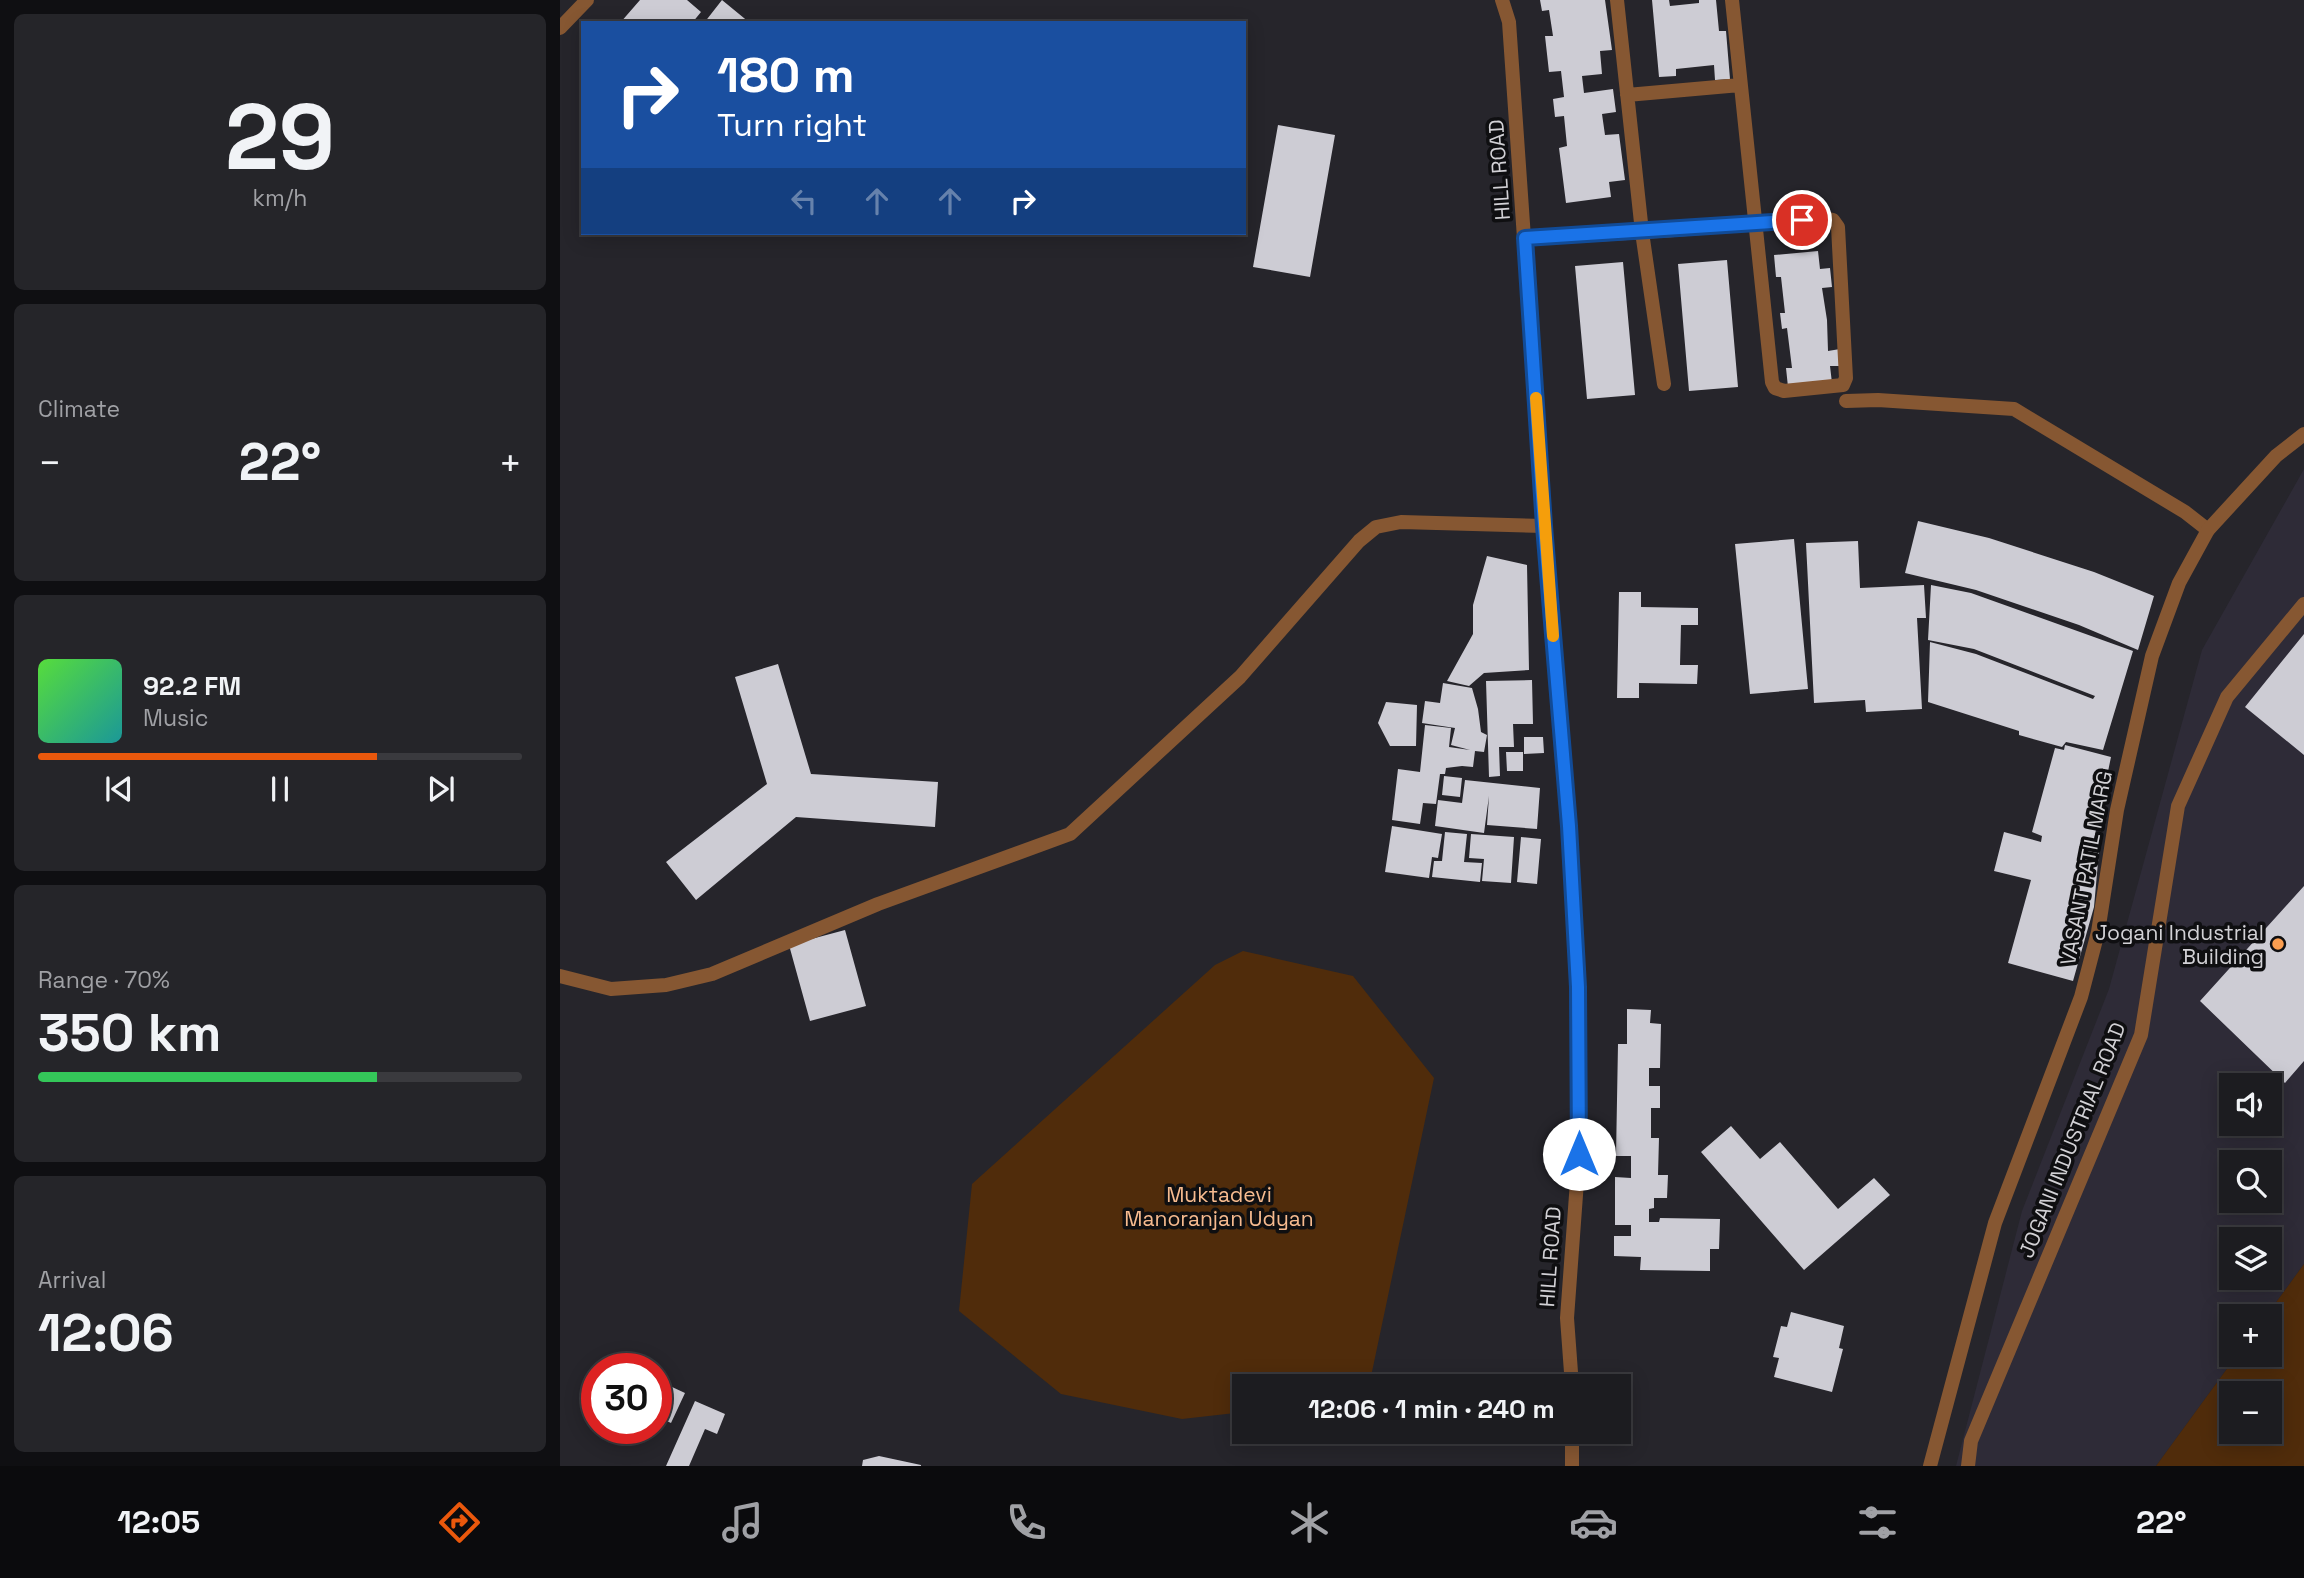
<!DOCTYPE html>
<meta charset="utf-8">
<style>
body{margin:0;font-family:"Space Grotesk",sans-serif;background:#252529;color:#f1f3f6;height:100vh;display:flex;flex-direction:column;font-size:26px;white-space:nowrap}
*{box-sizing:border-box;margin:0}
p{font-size:23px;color:#a0a1a5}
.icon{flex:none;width:38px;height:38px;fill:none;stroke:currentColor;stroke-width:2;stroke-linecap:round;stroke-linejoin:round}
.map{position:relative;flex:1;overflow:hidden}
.details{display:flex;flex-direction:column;gap:14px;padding:14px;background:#0f0f12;width:560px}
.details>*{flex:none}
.guide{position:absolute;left:21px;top:21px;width:665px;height:214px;border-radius:0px;box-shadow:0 4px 18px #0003,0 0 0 2px #3a3a3e;background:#1a4fa0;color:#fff;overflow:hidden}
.fabs{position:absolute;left:1659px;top:1073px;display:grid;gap:14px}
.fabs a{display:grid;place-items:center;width:63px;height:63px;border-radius:0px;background:#1c1c20;box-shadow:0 4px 18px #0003,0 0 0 2px #3a3a3e;font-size:35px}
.speed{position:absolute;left:21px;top:1353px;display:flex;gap:14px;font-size:35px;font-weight:700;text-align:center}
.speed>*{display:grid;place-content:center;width:91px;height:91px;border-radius:50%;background:#1c1c20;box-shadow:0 4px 18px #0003,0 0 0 2px #3a3a3e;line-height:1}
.speed .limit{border:10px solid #d22;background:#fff;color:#111}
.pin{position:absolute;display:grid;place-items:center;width:60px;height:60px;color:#fff;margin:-30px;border:4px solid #fff;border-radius:50%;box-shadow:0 2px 7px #0007}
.me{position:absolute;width:77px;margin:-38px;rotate:0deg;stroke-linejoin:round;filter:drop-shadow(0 0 5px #0008)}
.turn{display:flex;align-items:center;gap:24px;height:147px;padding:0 21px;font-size:32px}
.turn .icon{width:91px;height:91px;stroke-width:2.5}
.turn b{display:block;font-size:49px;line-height:60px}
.lanes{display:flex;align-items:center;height:66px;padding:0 21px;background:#0003;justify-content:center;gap:35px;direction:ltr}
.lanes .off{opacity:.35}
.big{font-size:52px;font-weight:700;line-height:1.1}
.details .tile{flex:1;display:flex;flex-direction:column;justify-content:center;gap:10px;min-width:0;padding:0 24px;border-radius:10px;background:#252529}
.details .dial{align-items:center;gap:0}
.dial b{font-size:91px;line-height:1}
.song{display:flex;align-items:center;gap:21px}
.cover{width:84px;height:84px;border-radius:10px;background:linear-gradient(135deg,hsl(110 70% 55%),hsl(180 70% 35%))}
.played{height:7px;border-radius:4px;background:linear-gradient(90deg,#ea580c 70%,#3a3a3e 70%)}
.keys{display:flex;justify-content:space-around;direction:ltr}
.heat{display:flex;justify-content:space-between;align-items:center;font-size:38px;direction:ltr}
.charge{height:10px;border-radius:5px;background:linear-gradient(90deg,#34c759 70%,#3a3a3e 0)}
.trip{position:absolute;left:672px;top:1374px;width:399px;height:70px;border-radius:0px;background:#1c1c20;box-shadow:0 4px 18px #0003,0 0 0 2px #3a3a3e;font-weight:700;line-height:70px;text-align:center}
.tabs{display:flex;height:112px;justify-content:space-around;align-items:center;background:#0b0b0d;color:#a0a1a5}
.tabs .icon{width:49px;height:49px}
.tabs .on{color:#ea580c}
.tabs b{font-size:32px;color:#f1f3f6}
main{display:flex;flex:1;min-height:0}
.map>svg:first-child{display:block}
</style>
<main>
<section class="details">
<div class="tile dial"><b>29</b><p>km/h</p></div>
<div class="tile"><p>Climate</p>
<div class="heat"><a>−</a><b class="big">22°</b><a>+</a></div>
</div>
<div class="tile">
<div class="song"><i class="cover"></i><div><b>92.2 FM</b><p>Music</p></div></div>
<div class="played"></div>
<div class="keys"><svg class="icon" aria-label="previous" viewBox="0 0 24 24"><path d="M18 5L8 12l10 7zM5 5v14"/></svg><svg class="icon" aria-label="pause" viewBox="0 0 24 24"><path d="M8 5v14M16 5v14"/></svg><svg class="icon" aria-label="next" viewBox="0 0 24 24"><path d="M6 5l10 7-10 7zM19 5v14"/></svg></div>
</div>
<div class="tile"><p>Range · 70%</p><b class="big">350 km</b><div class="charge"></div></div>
<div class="tile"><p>Arrival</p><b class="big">12:06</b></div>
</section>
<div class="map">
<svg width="1744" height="1466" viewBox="0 0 1744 1466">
<rect width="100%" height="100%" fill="#26252b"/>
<path fill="#2e2b37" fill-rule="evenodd" d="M1744,469V1264L1706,1316H1671V1354L1677,1355L1596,1466H1396L1462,1211L1549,989L1642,650ZM1671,1085H1710V1124H1671ZM1671,1162H1710V1200H1671ZM1671,1239H1710V1278H1671Z"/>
<path fill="#502c0b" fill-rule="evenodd" d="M683,951L793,976L874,1078L809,1386H684V1412L622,1419L501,1394L399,1311L412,1184L655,965Z
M1744,1264V1466H1596L1677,1355L1710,1354V1316H1706ZM1671,1393H1710V1432H1671Z"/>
<path fill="#cdccd4" d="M80,0H127L141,12L132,23H60Z
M162,0L190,23H144Z
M980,0H1045L1052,50L1040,51L1042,74L1022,76L1024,93L1053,89L1056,112L1042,114L1045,135L1059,134L1065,180L1049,182L1051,197L1006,203L999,148L1007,146L1004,116L995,117L993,99L1004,97L1001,71L989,72L985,36H993L989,10L982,11Z
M1092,0H1109L1110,6L1139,3V0H1156L1159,31H1166L1170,79L1155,80L1154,65L1116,69V76L1099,77Z
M718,125L775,135L750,277L693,267Z
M1258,251L1260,269L1270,268L1272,287L1262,288L1267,320L1268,351L1280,349L1282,366H1270L1272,383L1228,387L1226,368H1232L1227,328L1222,329L1220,313H1225L1221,277H1216L1214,255Z
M1167,260L1178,387L1129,391L1118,264Z
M1063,262L1075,395L1027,399L1015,266Z
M1358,521L1429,538L1534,572L1594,596L1578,650L1519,625L1416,590L1345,573Z
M1234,539L1248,689L1190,694L1175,544Z
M1298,541L1300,588L1364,585L1366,618H1357L1362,709L1306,712L1305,700L1254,703L1246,543Z
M927,556L967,565L969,670L924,673L909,686L887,681L913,634V605Z
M1371,585L1411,593L1573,651L1543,750L1506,742L1502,747L1459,735V731L1368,702L1370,642L1416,654L1533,699L1535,696L1414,649L1368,640Z
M1059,592H1081V607L1138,608V625H1121L1120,665H1138L1137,684L1079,683V698H1057Z
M1744,634V755L1685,707Z
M218,664L251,774L378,782L375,827L236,817L136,900L106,862L207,784L175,677Z
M972,680L973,724H953L954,747H939L940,776L929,777L926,681Z
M883,683L912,688L918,709L921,732L927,735L924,752L915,751L913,767L902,766L886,768L885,774H880L876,804L863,803L860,824L832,820L838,769L860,772L865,725L891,728L889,747L910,750L891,745L895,728L862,723L865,701L880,703Z
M826,702L857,705L856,746H830L818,723Z
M964,737H983L984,753L964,754Z
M1505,745L1551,757L1532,849L1539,851L1534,907L1513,981L1448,963L1471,880L1434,871L1444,832L1481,842L1482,836L1472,832L1495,748L1504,750Z
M946,752H963V771H947Z
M884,776L902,778L900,797L882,795Z
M905,780L980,788L977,829L927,825L929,796L924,833L875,826L878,800L902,803Z
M832,826L882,834L878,858L872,857L869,878L825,872Z
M885,832L907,834L904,862L922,863L920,882L872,877L874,861H882Z
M911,834L954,837L951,883L922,881L924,859L909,858Z
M961,837L981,839L977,884L957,882Z
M1744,886V1061L1725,1083L1640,1001Z
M285,930L306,1006L250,1021L229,945Z
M1067,1009L1091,1010L1090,1023L1101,1024L1100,1068H1089V1086H1100V1108H1091V1138H1099L1098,1175H1108L1107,1198H1094V1208L1089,1209V1222H1099L1100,1218L1160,1219L1159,1249H1150V1271L1080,1270L1081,1257L1054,1256V1236H1071V1225H1055V1177L1071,1178V1156H1056L1058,1044H1067Z
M1171,1126L1200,1159L1220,1142L1278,1209L1314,1178L1330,1195L1244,1270L1141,1152Z
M1231,1312L1284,1326L1279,1348L1283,1349L1272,1392L1214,1377L1219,1358L1213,1357L1221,1326L1227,1327Z
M97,1380L125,1393L111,1423L96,1416Z
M135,1401L165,1414L157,1434L145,1429L129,1466H106Z
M319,1456L361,1465V1466H302L303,1460Z"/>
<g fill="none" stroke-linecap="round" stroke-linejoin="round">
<path stroke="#865732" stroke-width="14" d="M1286,401L1318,400L1454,409L1625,512L1648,530
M1408,1466L1411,1441L1581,1035L1618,806L1667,697L1744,604"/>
<path stroke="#865732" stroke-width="14" d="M942,0L949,22L984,526L1009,826L1018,987L1019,1154L1007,1318L1012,1386
M1057,0L1082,232L1104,384
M0,28L27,0
M1067,95L1180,85
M965,238C1065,235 1165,226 1265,218L1273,220L1278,227L1286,378L1283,385L1224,391L1215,388L1212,382L1172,0
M0,976L51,989L106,985L152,974L318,904L510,834L680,677L799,541L816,527L841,522L984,526
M1012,1466V1432
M1370,1466L1435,1223L1521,997L1538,932L1557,810L1592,656L1619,583L1648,530L1716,456L1744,434"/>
</g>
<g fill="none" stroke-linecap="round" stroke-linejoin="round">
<g stroke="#114b97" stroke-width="18">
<path id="route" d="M1019,1154L1018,987L1009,826L984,526L965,238L1242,220"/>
</g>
<use href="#route" stroke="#1a73e8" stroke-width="12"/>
<path stroke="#f59e0b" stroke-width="12" d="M976,398L993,636"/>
</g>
<circle fill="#fb9e50" stroke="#0f0f11" stroke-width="2.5" cx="1718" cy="944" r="7"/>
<g text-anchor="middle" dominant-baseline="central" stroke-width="7" stroke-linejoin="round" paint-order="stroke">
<g font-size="21" fill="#d2d1d5" stroke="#0f0f11">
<text transform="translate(939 170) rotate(-94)">HILL ROAD</text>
<text transform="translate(1526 868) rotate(-79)">VASANT PATIL MARG</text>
<text transform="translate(1512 1140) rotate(-68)">JOGANI INDUSTRIAL ROAD</text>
<text transform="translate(990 1257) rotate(-86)">HILL ROAD</text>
</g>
<g font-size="21" fill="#d2d1d5" stroke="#0f0f11" text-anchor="end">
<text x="1704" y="932">Jogani Industrial<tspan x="1704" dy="24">Building</tspan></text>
</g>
<g font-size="21" fill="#f7bb8f" stroke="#0f0f11">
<text x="659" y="1194">Muktadevi<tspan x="659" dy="24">Manoranjan Udyan</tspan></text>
</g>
</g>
</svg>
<div class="fabs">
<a><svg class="icon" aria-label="sound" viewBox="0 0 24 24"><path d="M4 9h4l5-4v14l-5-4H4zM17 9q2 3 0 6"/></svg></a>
<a><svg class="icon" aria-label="search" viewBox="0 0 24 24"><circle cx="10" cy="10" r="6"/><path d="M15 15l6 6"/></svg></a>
<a><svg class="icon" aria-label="layers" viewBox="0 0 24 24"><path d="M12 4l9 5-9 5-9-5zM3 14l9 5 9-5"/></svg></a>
<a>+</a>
<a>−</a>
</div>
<div class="speed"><div class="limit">30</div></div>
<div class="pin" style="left:1242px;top:220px;background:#d93025"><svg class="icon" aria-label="arrive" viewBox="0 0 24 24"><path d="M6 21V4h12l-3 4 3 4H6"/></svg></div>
<svg class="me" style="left:1019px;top:1154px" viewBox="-20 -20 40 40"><circle r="19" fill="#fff"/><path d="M0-13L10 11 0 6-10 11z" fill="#1a73e8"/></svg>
<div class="trip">12:06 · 1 min · 240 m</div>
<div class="guide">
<div class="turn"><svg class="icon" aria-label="right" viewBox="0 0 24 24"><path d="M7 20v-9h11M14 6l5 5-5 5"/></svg><div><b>180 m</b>Turn right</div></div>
<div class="lanes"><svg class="icon off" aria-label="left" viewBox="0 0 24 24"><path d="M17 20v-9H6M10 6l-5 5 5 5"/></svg><svg class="icon off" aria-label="ahead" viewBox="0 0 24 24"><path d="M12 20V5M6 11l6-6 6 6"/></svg><svg class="icon off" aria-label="ahead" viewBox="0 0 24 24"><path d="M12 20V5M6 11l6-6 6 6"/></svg><svg class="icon" aria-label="right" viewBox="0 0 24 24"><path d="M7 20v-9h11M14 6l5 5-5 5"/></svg></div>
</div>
</div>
</main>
<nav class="tabs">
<b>12:05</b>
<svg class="icon on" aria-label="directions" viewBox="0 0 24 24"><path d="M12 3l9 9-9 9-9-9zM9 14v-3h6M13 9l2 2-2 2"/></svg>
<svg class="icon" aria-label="music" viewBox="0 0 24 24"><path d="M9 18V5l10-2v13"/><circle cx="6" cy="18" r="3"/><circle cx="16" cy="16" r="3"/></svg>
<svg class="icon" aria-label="phone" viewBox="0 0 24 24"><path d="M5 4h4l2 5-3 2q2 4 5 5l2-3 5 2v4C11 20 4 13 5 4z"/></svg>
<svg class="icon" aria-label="climate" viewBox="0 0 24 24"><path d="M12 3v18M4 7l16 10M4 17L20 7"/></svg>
<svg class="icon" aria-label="car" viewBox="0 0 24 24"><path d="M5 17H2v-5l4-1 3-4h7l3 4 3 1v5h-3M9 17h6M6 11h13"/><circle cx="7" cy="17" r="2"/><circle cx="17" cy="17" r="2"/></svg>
<svg class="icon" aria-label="filters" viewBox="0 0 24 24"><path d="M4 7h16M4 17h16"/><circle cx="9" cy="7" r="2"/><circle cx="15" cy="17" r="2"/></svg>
<b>22°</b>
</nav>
